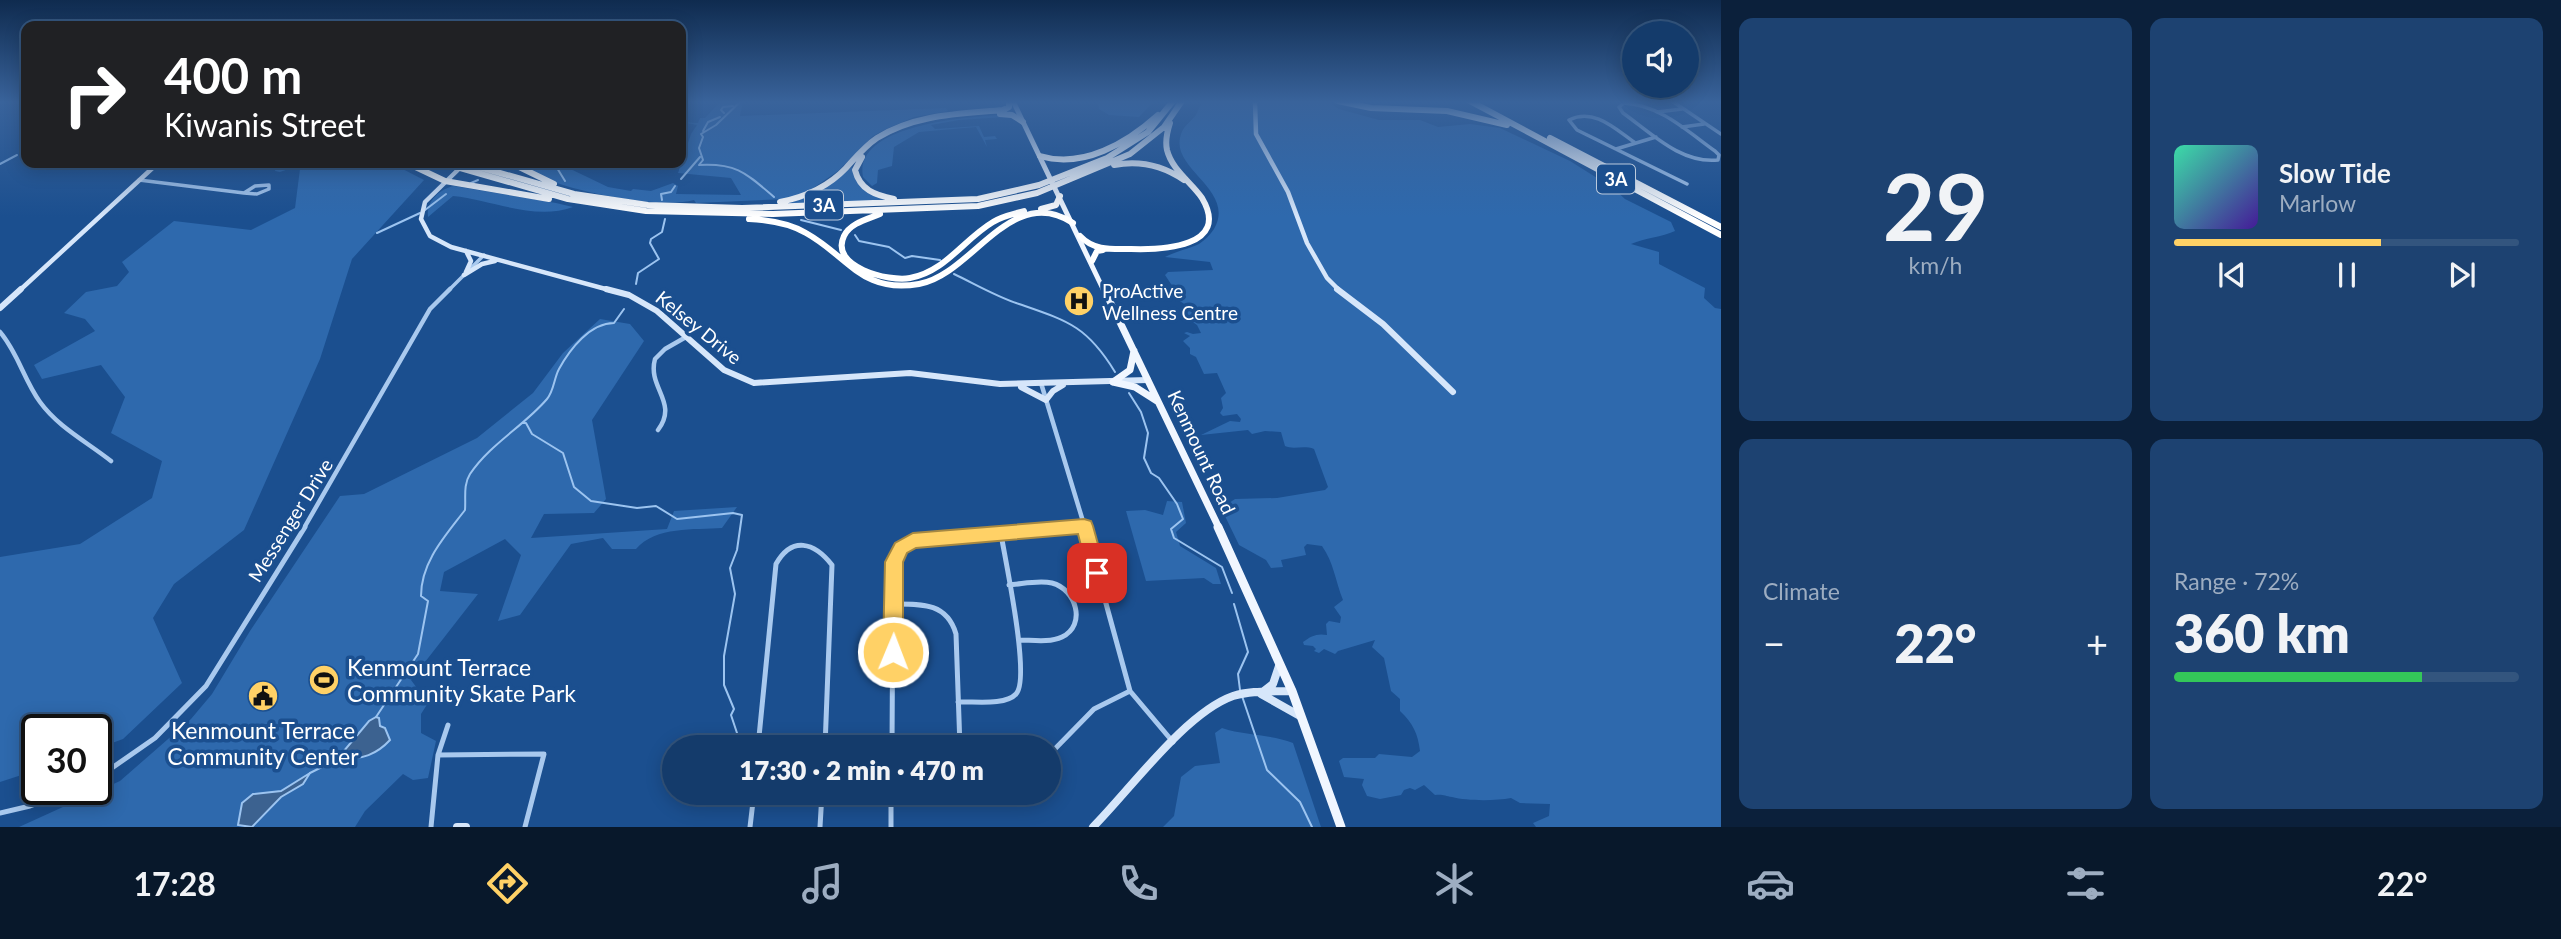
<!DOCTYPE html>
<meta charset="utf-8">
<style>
body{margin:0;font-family:Lato,sans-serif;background:#1d4271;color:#f1f3f6;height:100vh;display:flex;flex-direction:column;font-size:26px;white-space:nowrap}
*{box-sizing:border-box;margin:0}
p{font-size:23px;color:#9dadc1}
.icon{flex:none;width:38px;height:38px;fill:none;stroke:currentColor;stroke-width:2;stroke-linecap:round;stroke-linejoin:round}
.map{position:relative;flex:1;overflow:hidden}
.sheet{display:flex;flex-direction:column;gap:18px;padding:18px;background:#0b203b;width:840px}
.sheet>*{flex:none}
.hud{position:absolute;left:21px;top:21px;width:665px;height:147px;border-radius:14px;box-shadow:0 4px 18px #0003,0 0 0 2px #33557e;background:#202124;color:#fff;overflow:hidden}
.fabs{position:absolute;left:1622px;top:21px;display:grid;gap:14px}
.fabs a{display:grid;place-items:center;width:77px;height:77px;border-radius:50%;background:#143b6b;box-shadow:0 4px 18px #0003,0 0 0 2px #33557e;font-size:35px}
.speed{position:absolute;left:21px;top:714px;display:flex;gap:14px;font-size:35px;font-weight:700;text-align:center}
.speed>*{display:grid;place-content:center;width:91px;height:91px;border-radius:50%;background:#143b6b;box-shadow:0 4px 18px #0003,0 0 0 2px #33557e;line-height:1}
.speed .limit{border:4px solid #111;border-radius:10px;background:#fff;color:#111}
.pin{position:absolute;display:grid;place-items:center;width:60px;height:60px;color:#fff;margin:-30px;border-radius:14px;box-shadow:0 4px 10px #0006}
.me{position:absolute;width:77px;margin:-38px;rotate:1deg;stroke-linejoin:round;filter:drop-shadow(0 0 5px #0008)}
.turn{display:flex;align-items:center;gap:24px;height:147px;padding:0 28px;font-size:32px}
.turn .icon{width:91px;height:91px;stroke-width:2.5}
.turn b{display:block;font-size:49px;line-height:60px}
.big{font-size:52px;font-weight:800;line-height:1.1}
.sheet .card{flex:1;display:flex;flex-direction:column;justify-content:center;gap:10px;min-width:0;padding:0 24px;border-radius:14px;background:#1d4271}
.sheet .dial{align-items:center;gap:0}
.dial b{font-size:91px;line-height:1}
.song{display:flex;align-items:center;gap:21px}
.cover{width:84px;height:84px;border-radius:10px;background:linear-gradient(135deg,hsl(160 70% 55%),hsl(260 70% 35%))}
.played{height:7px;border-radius:4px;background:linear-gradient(90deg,#ffd166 60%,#33557e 60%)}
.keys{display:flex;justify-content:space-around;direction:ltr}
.heat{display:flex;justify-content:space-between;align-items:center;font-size:38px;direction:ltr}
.charge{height:10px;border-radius:5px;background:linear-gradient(90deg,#34c759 72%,#33557e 0)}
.sheet .tiles{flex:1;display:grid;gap:18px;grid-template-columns:repeat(2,1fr)}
.trip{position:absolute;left:662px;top:735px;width:399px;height:70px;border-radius:35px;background:#143b6b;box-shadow:0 4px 18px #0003,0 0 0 2px #33557e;font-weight:800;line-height:70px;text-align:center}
.tab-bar{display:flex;height:112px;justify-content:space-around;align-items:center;background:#08182b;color:#9dadc1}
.tab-bar .icon{width:49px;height:49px}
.tab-bar .on{color:#ffd166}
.tab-bar b{font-size:32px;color:#f1f3f6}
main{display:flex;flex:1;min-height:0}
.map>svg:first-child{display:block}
</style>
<main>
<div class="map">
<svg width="1721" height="827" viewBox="0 0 1721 827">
<rect width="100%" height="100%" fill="#1b4f8f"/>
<path fill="#2e69ad" d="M721,101H743L740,116L946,108L948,111L914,117L886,129L873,136L838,171L809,191L787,199L696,203L694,200C661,209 581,193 549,180C538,175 527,169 516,163H558L608,187L631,191L633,189L651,191L673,183L678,186L676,194L741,195L731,178L678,173L691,134L697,125L681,122L698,123L700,118H705Z
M1098,101H1154L1139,117L1109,115L1099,109Z
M1203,101H1327L1339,109L1379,120H1420L1438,127L1470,124L1500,128L1570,161L1613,188L1625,199L1671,222L1675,231C1662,237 1645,238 1631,244L1659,252V264L1705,288L1704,298L1715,308L1721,309V827H1536L1533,823L1549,816L1550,804L1520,803L1511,798C1495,801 1467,801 1452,797C1445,796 1443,794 1435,795L1424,785L1415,790L1410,788L1404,790L1401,795L1380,799L1367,796L1362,785L1364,779L1344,777L1339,761L1343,758H1375L1379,754L1412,757L1420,751C1418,734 1413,723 1400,711V699L1391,691L1384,658L1372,647L1375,640L1338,651L1335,654L1324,649L1319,653L1314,651L1316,649L1313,646L1304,645L1303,642C1311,636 1317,633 1327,635L1326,624L1329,621L1340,623L1341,617L1334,607L1343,600C1335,580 1334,563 1322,546L1307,544L1304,547L1306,555L1281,560L1283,567L1271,568L1266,560L1239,545L1224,514L1229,503L1235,499L1277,498L1325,490L1328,487L1314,449C1304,445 1293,450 1285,446L1281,432L1265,431L1252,434L1248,430L1201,435L1230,421L1240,422L1241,419L1237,414L1223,416L1220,413L1223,408L1221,398L1226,393L1217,373L1204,374L1196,357L1190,354V348L1183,341L1190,336L1184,333L1187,332L1193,334L1201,333L1197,325L1183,315L1182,312L1190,311L1189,307L1172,296L1177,293L1165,275L1168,272L1213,270L1210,262L1165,257C1174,252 1188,249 1199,244C1205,240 1210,235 1214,229C1236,191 1173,170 1180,138C1182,126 1190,123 1196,115C1198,111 1200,105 1203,101Z
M999,115L1005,117L959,120L931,125L935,129L979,126L984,137L995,136L997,139L985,140L987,147L976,127L919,132L894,147L892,166L878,170L877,183L872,186L863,177C853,125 966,117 999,115Z
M278,163H391L424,180L352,259L320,359L244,530L174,584L153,618L182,683L123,739L96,749V730H37V770L0,782V557L80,544L152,498L162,461L111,433L125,397L101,365L42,379L34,365L95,331L85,319L64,313L86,292L117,286L129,272L122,262L174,221L251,230L295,208L300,169L294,167L280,172L275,171Z
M852,167C855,189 872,192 890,200L780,205L817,193Z
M454,186L556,203L573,207C534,221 493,200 453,196L428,217C426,202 439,189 454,186Z
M600,319L630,324L644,341L592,420L606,499L594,513L544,514L531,538L667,529L674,511L737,507L722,528C694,530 656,526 636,549H612L603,538L571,544L520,615L498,621L521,555L505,539L444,572L440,591L478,594L411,680L428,703L421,714V733L436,741L428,778L413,780L403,774L365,811L355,827H19L120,781L191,719L212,694L250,631L340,496L364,494L477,438L533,393L563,353Z
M1167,501L1182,502L1186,523L1176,532L1180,546L1216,568L1221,584H1213L1204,578L1146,581L1126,511L1145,510L1163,515Z
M1222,728C1246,736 1270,734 1293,743L1321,827H1163L1174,816L1181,777L1195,766L1220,763L1215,733Z"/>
<path fill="#3c6290" stroke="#9cc4f0" stroke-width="2" d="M376,717L379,718L380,726L385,728L390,740C378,753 360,762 344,756L343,752L369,721Z
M310,773L303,784L281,797L252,827L238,825L242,803L253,794L281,791Z"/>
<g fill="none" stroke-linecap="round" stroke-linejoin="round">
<path stroke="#9cc4f0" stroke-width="2" d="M741,101L716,125L701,134L703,137L699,148L703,160L699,165C737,163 746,173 774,197
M724,113L721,110L723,107L733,106
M703,131L708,122L720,117
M554,163L565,181
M0,164L17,155
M495,167L501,163
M681,179L700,157
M471,183L478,180
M662,200L661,194L671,192L675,186
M425,210L446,194
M801,220L841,230
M377,233L420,213
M855,235L859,241L889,247L905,258L912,256L940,260
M954,274C975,284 997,297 1019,304C1068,321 1087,326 1115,372
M636,284L638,273L659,259L650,243L651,239L662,232L665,219
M1129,393L1141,412L1148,433L1144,458L1151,473L1159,478L1177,504L1183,519L1171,529L1174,538L1222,567L1232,593
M523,423H526L532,434L563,453L574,487L591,501L637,508L656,506L677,519L733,513L742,515L737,550L730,568L735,594L724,656V685L734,709L731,715L737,733
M1234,604L1248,652L1238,674L1240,690
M1242,696L1267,770L1300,802L1312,827
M376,717L418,654L428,601L421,596C421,562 445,536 465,510C466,498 463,485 470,474C490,444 524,426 547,399C554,391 554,378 559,369C570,349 590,323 614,323L624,309
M310,773L344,756"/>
<path stroke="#a9c9ee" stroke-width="3.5" d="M1672,101L1721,134
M1624,103C1660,105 1687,131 1715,151L1719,155L1718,160C1681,164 1651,133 1623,113L1619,107Z
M1657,112L1682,109
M1682,127L1704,124
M1634,142C1614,128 1594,108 1569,120L1577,130L1687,184
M1616,149L1656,137
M139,180L244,193
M269,185V189L257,194L244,193L255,186Z
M448,291L484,255"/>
<path stroke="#a9c9ee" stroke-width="4.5" d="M0,332C18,353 24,380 40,402C58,427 87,442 111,461
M1041,383L1085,528
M658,430C679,402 647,388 655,359L665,349L686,337
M304,528L430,309L450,289
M1055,528L1084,526"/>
<path stroke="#a9c9ee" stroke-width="5" d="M1085,527L1130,691L1173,742
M1009,585C1023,584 1038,580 1052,583C1076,589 1087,625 1062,637C1049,643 1032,640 1019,640
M894,604C922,604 947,603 956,634L960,747
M958,702C973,701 1005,706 1016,694C1031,679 1005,559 1001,534
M758,747L776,564C792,536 814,542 832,565L825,747
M892,747L893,571L897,554L913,540L1076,527
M438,755L544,754L525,827
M1048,756L1094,709L1130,691
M96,779L155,738L206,686L305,527
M891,793V827
M0,813L30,806L76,789
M431,827L438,755L448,725
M750,827L754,793
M820,827L822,793"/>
<path stroke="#d6e6fa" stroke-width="4.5" d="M1255,101L1256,134L1288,192L1307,243L1327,278L1340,291
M465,163L425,202L421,219L430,236L451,247L613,291
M466,251L471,261L466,272
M464,275L482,264L495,261
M19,291L158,163"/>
<path stroke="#d6e6fa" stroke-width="6" d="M606,289L629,295L657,311L724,370L754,383L910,373L1000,384L1148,380
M1337,289L1383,324L1453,392
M0,308L21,289
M1021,387L1046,400L1053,391L1063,385"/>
<path stroke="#d6e6fa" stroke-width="8" d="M1264,691L1273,684L1279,666
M1261,694L1300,716
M457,827H466
M1093,827C1130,790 1185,713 1233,696C1251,690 1273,692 1292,691"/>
<path stroke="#f0f6ff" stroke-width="5" d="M1013,101L1104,291"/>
<path stroke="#f0f6ff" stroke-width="7" d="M1104,289L1219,528
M1113,382L1135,387L1157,401
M1113,382L1130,370L1134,351"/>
<path stroke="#f0f6ff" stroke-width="9" d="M1218,527L1292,691L1341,827"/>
<path stroke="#fff" stroke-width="6" d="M1338,101L1371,108L1447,111L1507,125
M1470,101L1721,235
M1000,114L1012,115L1023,122
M1550,138L1721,227
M1040,156C1083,169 1127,143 1158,115
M862,157L855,170C860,190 875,195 894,199
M407,163L445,181L549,199
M443,163L568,199L646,211L773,214L978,206L1037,193L1130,154L1164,127L1182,101
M465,163L574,194L648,205L742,208L978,199L1039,185L1107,158L1148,132L1173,101
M511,163L554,184
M1114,165C1140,160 1162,165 1184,180
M780,202C805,197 828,187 846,168C856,157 865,146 877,138C915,114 960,114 1003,110L1009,107V101
M1041,209L1056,205L1060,196
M880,214C868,219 850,223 844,236C829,267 889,282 910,278C945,272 964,239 993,222C1002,216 1014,214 1024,211
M749,219C768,220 789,223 806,233C849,257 862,294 919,284C972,275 1011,182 1073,223
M1080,236C1094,251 1112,249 1131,249C1162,250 1231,247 1202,198C1191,182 1172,170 1167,150C1165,141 1167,132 1170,123
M1092,261L1097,251L1103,250"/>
</g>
<linearGradient id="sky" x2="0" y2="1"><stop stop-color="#0f2b4f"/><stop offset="0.47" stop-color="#39639b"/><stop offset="1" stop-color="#39639b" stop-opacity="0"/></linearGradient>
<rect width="1721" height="217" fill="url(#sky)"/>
<path fill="#ffd166" stroke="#a68842" stroke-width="2" d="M1084,519L1091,521L1093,526L1106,573L1104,579L1097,581L1091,579L1088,573L1078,534L916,548L907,553L903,562V652L900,658L893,660L886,658L883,652L885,562L895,543L913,533Z"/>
<defs>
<g id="hospital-disc" transform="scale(1.575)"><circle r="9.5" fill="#ffd166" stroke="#1b4f8f"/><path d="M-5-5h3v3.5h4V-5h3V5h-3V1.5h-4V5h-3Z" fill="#111"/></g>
<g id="stadium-disc" transform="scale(1.575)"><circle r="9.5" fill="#ffd166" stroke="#1b4f8f"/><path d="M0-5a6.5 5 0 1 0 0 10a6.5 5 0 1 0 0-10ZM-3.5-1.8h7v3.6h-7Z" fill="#111"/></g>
<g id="civic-disc" transform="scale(1.575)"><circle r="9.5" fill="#ffd166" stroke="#1b4f8f"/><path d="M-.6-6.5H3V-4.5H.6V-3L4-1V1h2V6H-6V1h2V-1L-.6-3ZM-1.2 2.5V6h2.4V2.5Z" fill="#111"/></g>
</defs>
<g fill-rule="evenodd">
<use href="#hospital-disc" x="1079" y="301"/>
<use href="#stadium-disc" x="324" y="680"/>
<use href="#civic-disc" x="263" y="696"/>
</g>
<g text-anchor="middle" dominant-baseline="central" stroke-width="7" stroke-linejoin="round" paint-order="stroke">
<g fill="#1b4f8f" stroke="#bbcadd" stroke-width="2">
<rect x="1597" y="164.5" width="38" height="29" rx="5"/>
<rect x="805" y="190.5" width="38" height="29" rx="5"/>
</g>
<g font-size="18" font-weight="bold" fill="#fff">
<text x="1616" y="179">3A</text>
<text x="824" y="205">3A</text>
</g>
<g font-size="19" fill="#fff" stroke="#1b4f8f" text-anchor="start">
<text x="1102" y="290">ProActive<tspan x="1102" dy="22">Wellness Centre</tspan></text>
</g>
<g font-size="19" fill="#fff" stroke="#1b4f8f">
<text transform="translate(699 327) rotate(39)">Kelsey Drive</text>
<text transform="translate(1202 452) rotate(65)">Kenmount Road</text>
<text transform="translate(290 520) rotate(-58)">Messenger Drive</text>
</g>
<g font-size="23" fill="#fff" stroke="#1b4f8f" text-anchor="start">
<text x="347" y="667">Kenmount Terrace<tspan x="347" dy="26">Community Skate Park</tspan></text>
<text x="263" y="730" text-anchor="middle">Kenmount Terrace<tspan x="263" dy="26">Community Center</tspan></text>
</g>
</g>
</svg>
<div class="fabs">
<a><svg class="icon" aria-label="sound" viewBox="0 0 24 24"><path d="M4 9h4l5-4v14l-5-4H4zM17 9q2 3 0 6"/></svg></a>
</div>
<div class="speed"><div class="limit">30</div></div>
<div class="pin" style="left:1097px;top:573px;background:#d93025"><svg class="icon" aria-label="arrive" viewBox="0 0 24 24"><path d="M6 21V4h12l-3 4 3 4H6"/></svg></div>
<svg class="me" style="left:893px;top:652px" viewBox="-20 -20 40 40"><circle r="17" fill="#ffd166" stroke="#fff" stroke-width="3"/><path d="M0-11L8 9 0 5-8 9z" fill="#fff"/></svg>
<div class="trip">17:30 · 2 min · 470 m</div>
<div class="hud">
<div class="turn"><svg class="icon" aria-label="right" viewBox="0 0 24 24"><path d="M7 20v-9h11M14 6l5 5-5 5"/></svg><div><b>400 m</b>Kiwanis Street</div></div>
</div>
</div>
<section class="sheet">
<div class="tiles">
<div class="card dial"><b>29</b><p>km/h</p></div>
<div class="card">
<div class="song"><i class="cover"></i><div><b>Slow Tide</b><p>Marlow</p></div></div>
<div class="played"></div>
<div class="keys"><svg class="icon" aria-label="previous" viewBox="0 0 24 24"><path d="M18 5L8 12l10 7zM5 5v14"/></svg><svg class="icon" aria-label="pause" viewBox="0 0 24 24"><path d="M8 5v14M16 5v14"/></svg><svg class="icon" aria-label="next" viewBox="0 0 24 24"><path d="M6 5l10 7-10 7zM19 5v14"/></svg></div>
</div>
<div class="card"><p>Climate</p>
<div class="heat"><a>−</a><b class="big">22°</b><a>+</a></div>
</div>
<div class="card"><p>Range · 72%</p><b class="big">360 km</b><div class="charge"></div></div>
</div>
</section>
</main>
<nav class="tab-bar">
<b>17:28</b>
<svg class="icon on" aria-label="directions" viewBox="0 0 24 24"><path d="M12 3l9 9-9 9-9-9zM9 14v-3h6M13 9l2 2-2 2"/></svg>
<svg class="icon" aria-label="music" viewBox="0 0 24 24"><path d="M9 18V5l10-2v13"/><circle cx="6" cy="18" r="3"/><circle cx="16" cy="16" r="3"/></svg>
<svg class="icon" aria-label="phone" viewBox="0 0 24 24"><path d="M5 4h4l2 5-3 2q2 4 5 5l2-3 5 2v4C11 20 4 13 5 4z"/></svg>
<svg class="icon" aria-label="climate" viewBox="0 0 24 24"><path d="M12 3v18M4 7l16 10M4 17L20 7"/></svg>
<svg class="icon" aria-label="car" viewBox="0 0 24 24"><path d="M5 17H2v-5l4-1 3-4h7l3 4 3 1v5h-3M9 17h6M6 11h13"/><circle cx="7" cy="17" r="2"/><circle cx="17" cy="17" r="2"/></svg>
<svg class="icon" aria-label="filters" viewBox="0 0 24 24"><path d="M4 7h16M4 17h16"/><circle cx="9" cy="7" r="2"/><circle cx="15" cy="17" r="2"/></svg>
<b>22°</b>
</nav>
